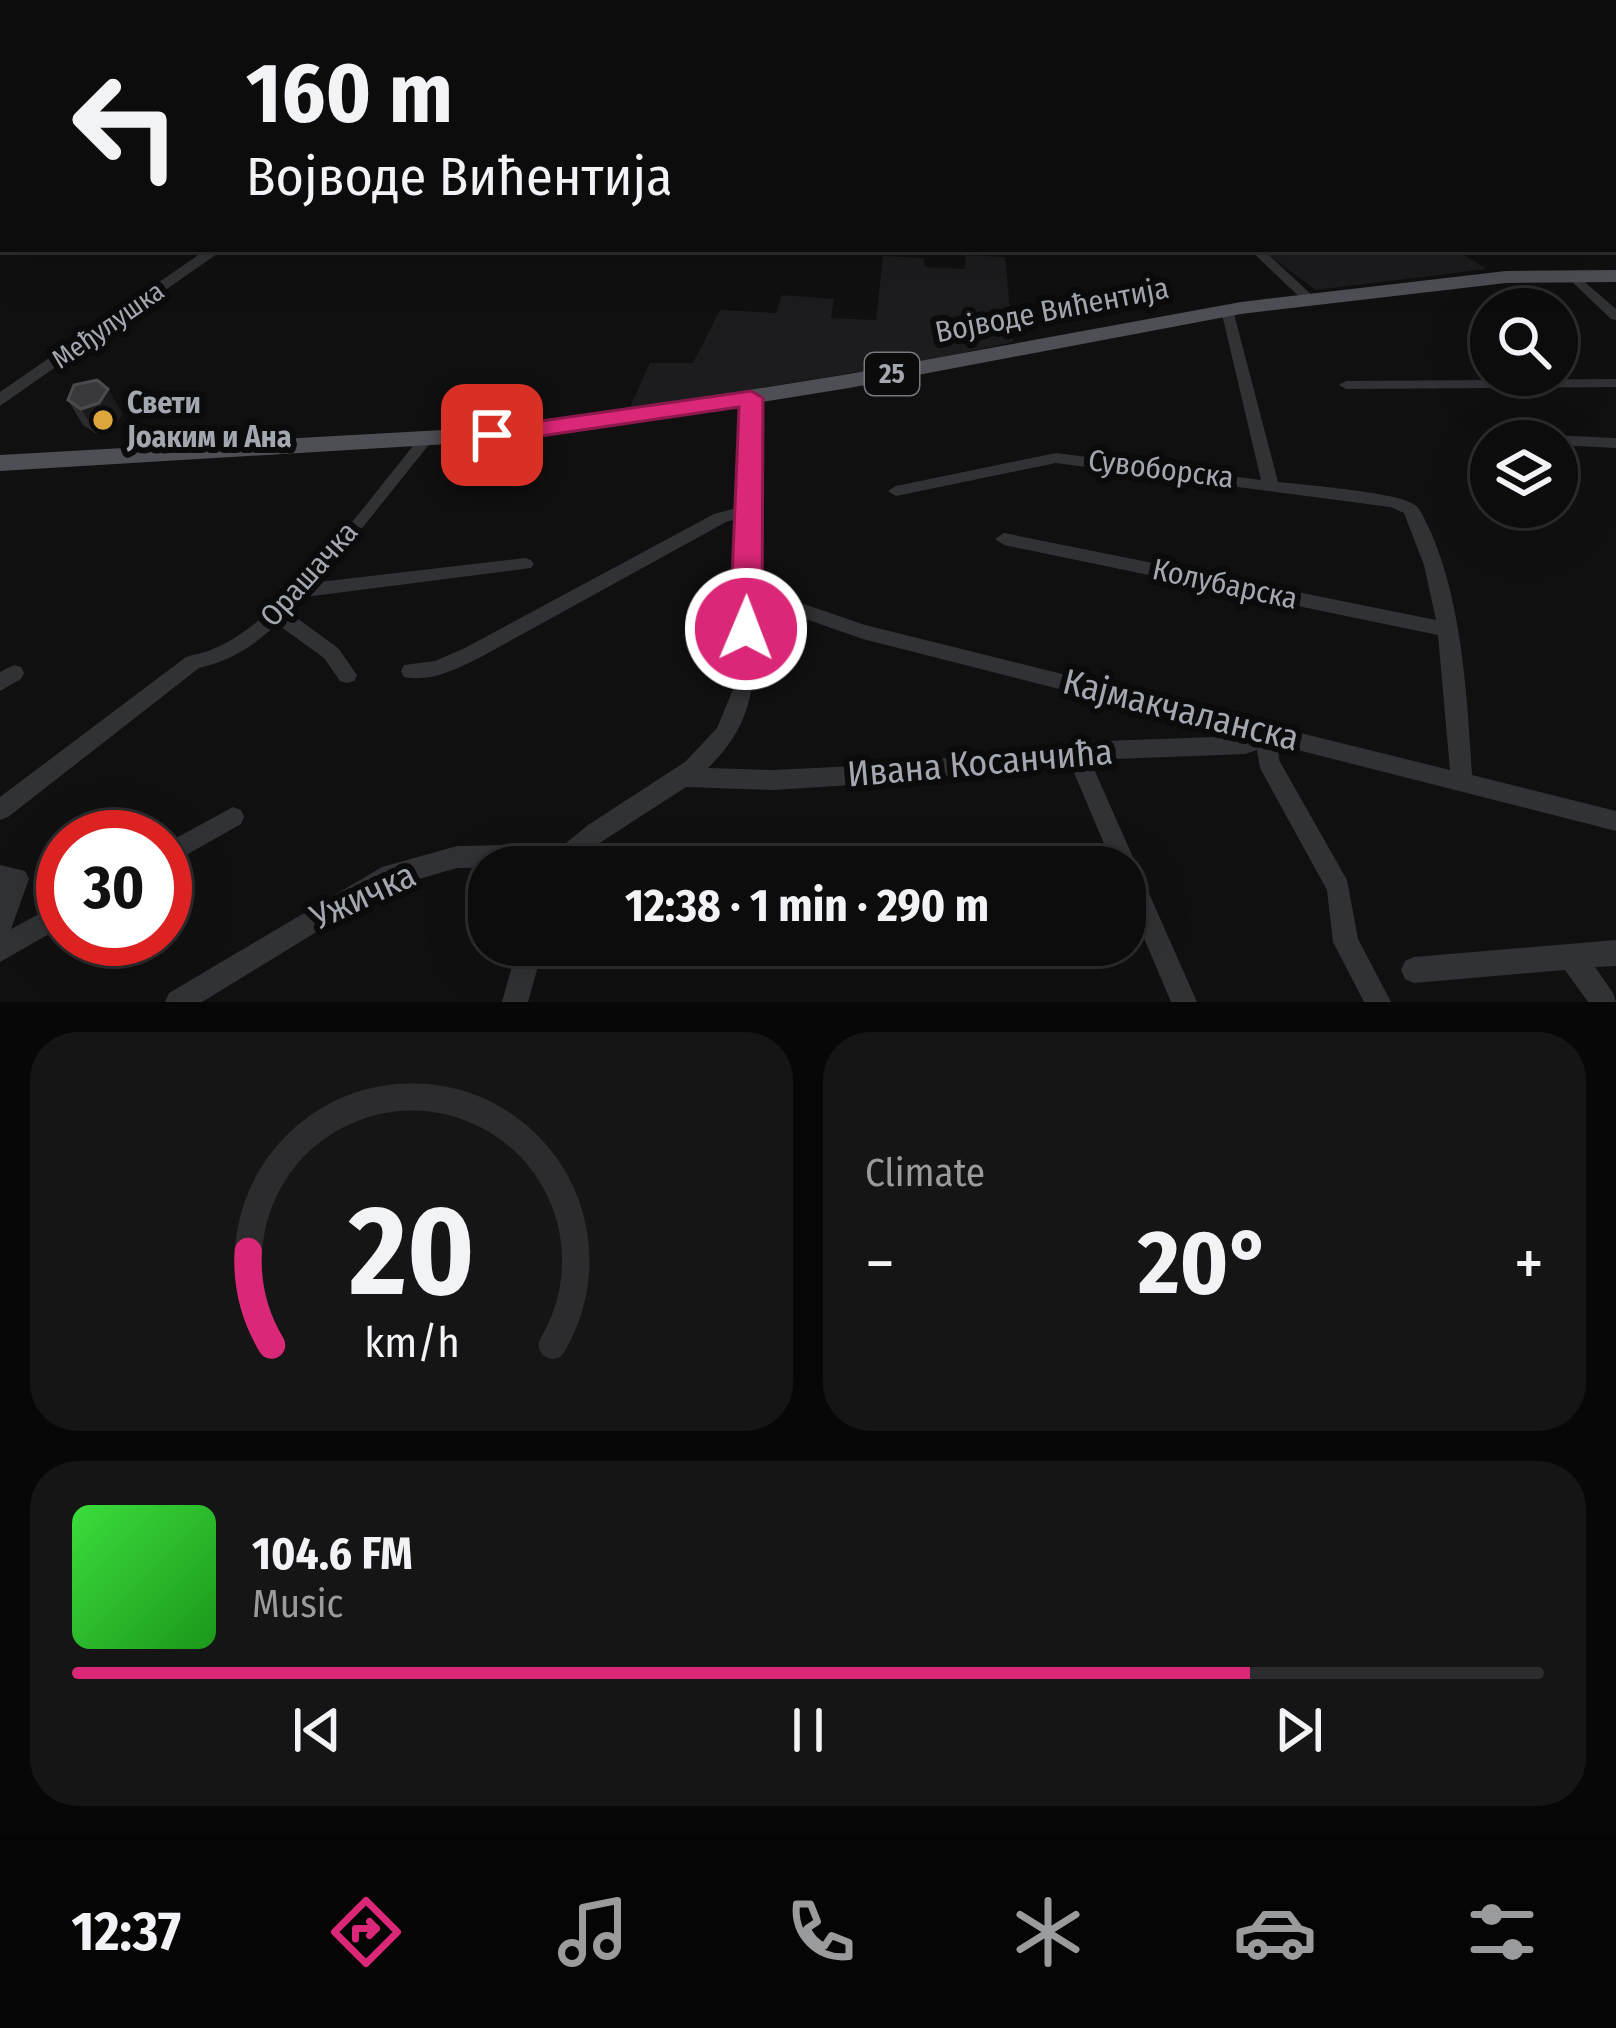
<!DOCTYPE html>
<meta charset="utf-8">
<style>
body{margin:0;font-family:"Fira Sans Condensed",sans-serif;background:#151516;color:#f1f3f6;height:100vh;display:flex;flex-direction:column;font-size:45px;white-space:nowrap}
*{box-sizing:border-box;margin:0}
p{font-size:39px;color:#9a9b9d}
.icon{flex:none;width:66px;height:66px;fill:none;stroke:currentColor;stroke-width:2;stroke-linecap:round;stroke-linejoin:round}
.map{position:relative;height:1002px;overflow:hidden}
.side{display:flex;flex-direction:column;gap:30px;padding:30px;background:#070707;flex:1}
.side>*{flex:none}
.banner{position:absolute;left:0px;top:0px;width:1617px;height:252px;box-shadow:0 12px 48px #0002,0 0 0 3px #2c2c2e;background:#0c0c0d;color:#f1f3f6;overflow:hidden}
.fabs{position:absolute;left:1470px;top:288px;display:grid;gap:24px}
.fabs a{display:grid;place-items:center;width:108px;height:108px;border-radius:50%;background:#0c0c0d;box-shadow:0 12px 48px #0002,0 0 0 3px #2c2c2e;font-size:60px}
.speed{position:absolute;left:36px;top:810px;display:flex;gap:24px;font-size:60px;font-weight:700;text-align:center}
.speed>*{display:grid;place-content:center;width:156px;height:156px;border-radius:50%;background:#0c0c0d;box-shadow:0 12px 48px #0002,0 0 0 3px #2c2c2e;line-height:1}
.speed .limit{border:18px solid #d22;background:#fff;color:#111}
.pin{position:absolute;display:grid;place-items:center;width:102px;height:102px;color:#fff;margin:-51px;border-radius:24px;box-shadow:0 6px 18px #0006}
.me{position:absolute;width:132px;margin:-66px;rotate:1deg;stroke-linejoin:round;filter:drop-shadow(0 0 9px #0008)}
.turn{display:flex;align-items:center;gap:42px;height:252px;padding:0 48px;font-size:54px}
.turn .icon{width:156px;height:156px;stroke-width:2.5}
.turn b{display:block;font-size:84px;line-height:102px}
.big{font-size:90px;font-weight:700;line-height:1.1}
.side .tile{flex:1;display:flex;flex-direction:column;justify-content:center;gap:18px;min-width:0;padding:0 42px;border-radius:48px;background:#151516}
.side .dial{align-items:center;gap:0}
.dial svg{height:312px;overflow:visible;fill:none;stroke:#2c2c2e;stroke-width:7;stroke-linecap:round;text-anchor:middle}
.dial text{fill:#f1f3f6;stroke:none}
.song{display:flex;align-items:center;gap:36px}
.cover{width:144px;height:144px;border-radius:18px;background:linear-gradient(135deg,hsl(120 70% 55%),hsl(120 70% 35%))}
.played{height:12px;border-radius:6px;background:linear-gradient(90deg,#db2777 80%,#2c2c2e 80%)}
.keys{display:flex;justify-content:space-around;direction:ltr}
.heat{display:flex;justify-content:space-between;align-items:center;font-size:66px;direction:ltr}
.side .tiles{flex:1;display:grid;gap:30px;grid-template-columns:1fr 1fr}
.tile:last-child{grid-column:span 2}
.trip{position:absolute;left:468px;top:846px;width:678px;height:120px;border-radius:48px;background:#0c0c0d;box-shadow:0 12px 48px #0002,0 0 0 3px #2c2c2e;font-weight:700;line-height:120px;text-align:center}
.dock{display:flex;height:192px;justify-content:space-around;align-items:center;background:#050505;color:#9a9b9d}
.dock .icon{width:84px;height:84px}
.dock .selected{color:#db2777}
.dock b{font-size:54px;color:#f1f3f6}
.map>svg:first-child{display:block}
</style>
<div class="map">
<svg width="1616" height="1002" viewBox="0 0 1616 1002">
<rect width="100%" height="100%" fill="#101011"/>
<path fill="#1c1c1e" d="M1260,249H1454L1487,269L1316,290Z
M966,255L1005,257L1013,342L921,362L629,409L650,363H693L720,310L776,313L782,295L834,299L831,318L876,320L883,256L924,258L925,267L965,269Z"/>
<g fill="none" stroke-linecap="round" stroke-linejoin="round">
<path fill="#313235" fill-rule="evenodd" d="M1614,37H1616V41H1614Z
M1614,56H1616V60H1614Z
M3,133V139L0,140V134Z
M1249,249H1262L1313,296V302H1305Z
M1572,271L1616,309V320L1611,319L1568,278V272Z
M1227,306L1233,310L1278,482C1304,485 1398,492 1415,505C1419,507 1423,516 1425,520C1462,593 1467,695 1472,775L1616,811V831L1278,745L1279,760L1347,880L1358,939L1391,1002H1364L1333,942L1327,890L1260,768L1257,750L1245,754L1090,760L1197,1002H1171L1125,893V867H1114L1069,761L898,782L773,790L686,787L598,844L576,867L457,868L388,888L202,1002H165L169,993L382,867L457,846L565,844L588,825L685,762L717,728L734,687L740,518L726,522L479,658C454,670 432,682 404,677L401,671L404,665L435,661L465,648L714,514L740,507L744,398L751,394L758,398L755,597L792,600L865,625L1450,770L1438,635L1004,545L995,539L1004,533L1436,620L1424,565L1404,513L1390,507L1056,463L896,496L888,491L896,486L1056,453L1261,480L1221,310ZM755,611L791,614L863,639L1243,736L1076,742L898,764L773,770L708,768C759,719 754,676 755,611Z
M1616,379V387L1346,389L1339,385L1346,381Z
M426,434L431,436L434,439L431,442L319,582L525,558L531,560L534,564L531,568L305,597L290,613L338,648L357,675L354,681L347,683L340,681L324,658L277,624C252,647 232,660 199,668L8,817L0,820V797L186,657C195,654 205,653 213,649C280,624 374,493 421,436Z
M1529,434L1616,438V448L1557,445V441H1523L1524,436Z
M14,665L21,667L24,673L21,679L0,691V672Z
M233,807L241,810L244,817L241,824L165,867V844Z
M0,865L25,871L29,879L11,929L63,901V926L0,962Z
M1616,940V966L1595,967L1613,993L1616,1002H1588L1565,970L1414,983L1405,979L1401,970L1405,961L1414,957Z
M518,945H544L528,1002H502Z"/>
<path fill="#313235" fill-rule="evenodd" d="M207,249H224L0,406V392Z"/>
<path fill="#4d4f54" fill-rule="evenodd" d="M1616,270V282L1506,283L1241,314L849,388L530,439L0,471V455L530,425L849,374L1241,302L1506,271Z"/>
</g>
<path fill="#2c2c2f" d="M108,389L122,414L114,428L97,434L83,425L68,400Z"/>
<path fill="#1b1b1d" d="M108,389L122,414L114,428L97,434L81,409Z"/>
<path fill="#39393d" stroke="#494b4f" stroke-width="3" d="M97,380L108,389L99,403L81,409L68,400L74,385Z"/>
<path fill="#db2777" stroke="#8e194d" stroke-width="3" d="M751,391L763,398L762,629L757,638H735L730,629L739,407L492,443L479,435L492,428Z"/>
<circle fill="#dda63c" stroke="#0b0b0c" stroke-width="4.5" cx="103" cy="420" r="12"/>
<g text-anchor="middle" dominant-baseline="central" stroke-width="12" stroke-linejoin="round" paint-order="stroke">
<g font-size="27" fill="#a2a7b0" stroke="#0b0b0c">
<text transform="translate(108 325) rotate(-35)">Међулушка</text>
</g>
<rect fill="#0b0b0c" stroke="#75787f" stroke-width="3" x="865" y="353" width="54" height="42" rx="9"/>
<g font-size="27" font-weight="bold" fill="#a2a7b0">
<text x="892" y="374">25</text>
</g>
<g font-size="30" fill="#a2a7b0" stroke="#0b0b0c">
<text transform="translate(1052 310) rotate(-11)">Војводе Вићентија</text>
<text transform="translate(1161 469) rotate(7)">Сувоборска</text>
<text transform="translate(309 574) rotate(-48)">Орашачка</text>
<text transform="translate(1225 584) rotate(12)">Колубарска</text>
</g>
<g font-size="30" font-weight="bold" fill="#a2a7b0" stroke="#0b0b0c" text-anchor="start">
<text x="127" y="403">Свети<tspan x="127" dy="34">Јоаким и Ана</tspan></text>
</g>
<g font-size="36" fill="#a2a7b0" stroke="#0b0b0c">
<text transform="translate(1181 710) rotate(14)">Кајмакчаланска</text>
<text transform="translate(980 763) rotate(-5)">Ивана Косанчића</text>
<text transform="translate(363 896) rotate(-25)">Ужичка</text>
</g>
</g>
</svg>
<div class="fabs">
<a><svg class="icon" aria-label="search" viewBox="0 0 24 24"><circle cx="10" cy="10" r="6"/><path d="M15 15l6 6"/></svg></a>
<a><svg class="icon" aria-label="layers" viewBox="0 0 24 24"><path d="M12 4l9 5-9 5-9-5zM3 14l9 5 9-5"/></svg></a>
</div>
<div class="speed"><div class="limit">30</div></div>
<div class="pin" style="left:492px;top:435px;background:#d93025"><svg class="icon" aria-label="arrive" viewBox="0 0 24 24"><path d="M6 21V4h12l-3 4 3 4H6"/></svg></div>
<svg class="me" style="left:746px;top:629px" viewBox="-20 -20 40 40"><circle r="17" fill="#db2777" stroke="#fff" stroke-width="3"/><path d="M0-11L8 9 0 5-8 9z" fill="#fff"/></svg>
<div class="trip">12:38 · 1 min · 290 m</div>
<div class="banner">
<div class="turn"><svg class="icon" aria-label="left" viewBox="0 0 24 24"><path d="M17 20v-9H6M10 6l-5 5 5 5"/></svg><div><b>160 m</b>Војводе Вићентија</div></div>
</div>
</div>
<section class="side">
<div class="tiles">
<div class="tile dial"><svg viewBox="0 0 100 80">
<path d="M14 69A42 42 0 1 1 86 69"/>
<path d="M14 69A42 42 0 0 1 8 45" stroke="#db2777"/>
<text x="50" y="56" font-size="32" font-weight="700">20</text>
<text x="50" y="72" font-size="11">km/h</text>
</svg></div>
<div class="tile"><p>Climate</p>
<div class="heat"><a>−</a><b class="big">20°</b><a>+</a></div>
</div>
<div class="tile">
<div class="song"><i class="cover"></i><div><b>104.6 FM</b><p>Music</p></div></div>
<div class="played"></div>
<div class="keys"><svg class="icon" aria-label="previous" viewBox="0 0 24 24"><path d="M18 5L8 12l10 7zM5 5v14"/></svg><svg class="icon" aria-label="pause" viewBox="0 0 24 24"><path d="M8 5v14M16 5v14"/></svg><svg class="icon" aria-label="next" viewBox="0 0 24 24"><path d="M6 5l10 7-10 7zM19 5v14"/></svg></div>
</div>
</div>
</section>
<nav class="dock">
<b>12:37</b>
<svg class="icon selected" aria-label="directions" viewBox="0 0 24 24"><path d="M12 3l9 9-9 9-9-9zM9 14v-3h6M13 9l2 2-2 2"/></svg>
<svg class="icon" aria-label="music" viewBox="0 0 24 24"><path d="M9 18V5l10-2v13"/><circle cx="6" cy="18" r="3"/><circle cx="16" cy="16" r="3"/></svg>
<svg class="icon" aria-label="phone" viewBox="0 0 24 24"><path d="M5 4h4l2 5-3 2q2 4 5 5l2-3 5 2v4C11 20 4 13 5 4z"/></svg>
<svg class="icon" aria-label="climate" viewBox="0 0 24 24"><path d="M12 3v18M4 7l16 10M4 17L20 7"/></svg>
<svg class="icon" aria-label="car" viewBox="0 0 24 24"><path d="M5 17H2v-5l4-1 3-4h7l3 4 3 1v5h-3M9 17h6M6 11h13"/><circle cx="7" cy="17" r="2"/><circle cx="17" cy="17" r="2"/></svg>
<svg class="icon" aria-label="filters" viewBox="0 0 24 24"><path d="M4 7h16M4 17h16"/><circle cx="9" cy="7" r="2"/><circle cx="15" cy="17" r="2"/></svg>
</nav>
